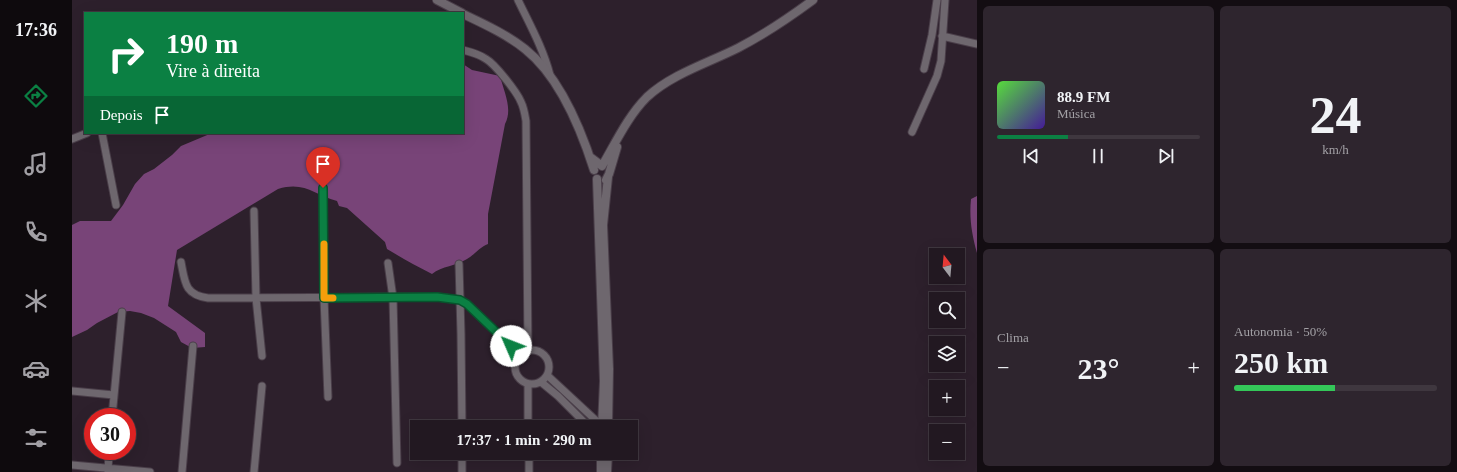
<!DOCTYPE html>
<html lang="pt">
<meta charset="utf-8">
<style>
body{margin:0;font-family:Georgia,serif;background:#2e252e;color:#f1f3f6;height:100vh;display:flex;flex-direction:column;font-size:15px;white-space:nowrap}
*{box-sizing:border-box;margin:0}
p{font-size:13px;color:#a2a0a5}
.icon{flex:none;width:22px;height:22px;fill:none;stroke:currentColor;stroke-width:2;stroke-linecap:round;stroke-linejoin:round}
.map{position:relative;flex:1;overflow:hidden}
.panel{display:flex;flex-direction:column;gap:6px;padding:6px;background:#130d12;width:480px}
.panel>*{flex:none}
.top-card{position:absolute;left:12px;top:12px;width:380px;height:122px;border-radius:0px;box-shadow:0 4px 16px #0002,0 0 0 1px #3f373f;background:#0b8043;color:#fff;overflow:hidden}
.needle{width:26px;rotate:344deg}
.tools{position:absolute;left:857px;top:248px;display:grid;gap:8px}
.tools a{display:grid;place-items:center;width:36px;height:36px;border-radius:0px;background:#221821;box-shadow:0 4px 16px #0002,0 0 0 1px #3f373f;font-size:20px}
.speed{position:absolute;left:12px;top:408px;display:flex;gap:8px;font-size:20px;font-weight:700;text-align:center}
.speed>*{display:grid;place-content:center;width:52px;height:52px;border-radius:50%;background:#221821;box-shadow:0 4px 16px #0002,0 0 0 1px #3f373f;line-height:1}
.speed .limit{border:6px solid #d22;background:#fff;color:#111}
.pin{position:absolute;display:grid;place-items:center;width:34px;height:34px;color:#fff;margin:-41px -17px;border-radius:50% 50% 50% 0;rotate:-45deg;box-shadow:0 0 4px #0007}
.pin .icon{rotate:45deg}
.me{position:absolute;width:44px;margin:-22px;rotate:314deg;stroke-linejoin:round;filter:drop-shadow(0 0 3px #0008)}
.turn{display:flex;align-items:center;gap:14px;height:84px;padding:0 16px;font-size:18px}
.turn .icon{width:52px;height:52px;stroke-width:2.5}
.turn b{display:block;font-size:28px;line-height:34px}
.then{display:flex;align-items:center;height:38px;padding:0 16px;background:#0003;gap:8px;font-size:15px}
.big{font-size:30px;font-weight:700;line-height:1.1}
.panel .card{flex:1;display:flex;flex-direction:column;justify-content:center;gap:6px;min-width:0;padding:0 14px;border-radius:6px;background:#2e252e}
.panel .dial{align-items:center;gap:0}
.dial b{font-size:52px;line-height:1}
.song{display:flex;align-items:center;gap:12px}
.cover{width:48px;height:48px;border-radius:6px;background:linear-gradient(135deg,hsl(110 70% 55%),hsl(260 70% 35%))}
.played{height:4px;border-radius:2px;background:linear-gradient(90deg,#0b8043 35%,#3f373f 35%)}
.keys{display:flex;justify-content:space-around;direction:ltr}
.heat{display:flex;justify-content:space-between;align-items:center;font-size:22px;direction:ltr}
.charge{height:6px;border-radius:3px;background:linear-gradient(90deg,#34c759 50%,#3f373f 0)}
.panel .tiles{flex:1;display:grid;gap:6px;grid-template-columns:repeat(2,1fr)}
.trip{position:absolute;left:338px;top:420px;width:228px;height:40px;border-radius:0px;background:#221821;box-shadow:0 4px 16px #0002,0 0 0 1px #3f373f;font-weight:700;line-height:40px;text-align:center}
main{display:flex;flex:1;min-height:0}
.dock{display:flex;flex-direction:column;width:72px;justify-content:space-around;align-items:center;background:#0e0a0d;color:#a2a0a5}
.dock .icon{width:28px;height:28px}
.dock .on{color:#0b8043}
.dock b{font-size:18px;color:#f1f3f6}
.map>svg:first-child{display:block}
</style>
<main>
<nav class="dock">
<b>17:36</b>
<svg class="icon on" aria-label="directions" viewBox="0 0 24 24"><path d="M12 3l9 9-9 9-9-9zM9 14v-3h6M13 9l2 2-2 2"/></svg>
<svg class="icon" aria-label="music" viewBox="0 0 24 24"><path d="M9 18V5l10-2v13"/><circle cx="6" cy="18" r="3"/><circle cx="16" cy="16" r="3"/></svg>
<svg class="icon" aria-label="phone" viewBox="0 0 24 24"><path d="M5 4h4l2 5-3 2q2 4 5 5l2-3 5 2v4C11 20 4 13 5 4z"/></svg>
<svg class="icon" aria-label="climate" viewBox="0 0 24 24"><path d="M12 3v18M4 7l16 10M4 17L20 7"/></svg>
<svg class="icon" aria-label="car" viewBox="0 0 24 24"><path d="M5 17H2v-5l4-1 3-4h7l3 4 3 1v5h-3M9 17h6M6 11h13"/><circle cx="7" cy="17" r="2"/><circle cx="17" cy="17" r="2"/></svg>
<svg class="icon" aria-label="filters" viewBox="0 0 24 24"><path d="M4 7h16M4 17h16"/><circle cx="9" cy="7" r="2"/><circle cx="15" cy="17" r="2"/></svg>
</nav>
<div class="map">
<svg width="905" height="472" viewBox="0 0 905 472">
<rect width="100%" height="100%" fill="#2d202c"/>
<path fill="#784478" d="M391,64L400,70L428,76C432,92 441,109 433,124L416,214V244C408,247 402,255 395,259C384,266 370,266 360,274C344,266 330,258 315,249L313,242L275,208L267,206L265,201C242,195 233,181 206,189L105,250L96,306L133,333V347L120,348L109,342L104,332L82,318L69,313L58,311L46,312L25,323L15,330L0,337V225L8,221H39L51,205L63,184L72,174L82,169L100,155L109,146L140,133H391Z
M905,196V253C900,235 897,218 899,199Z"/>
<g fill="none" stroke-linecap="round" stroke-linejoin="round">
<g stroke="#4a3e49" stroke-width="9">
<path id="minor" d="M446,0C458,25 471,48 478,75
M870,36L905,44
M391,50C399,52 407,54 414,59C423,64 445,92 449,102C452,108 453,115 454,121L456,350
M852,69L860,35L865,0
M840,132L865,76L869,61L873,0
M30,133L44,205
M0,139L15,133
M251,188L252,298L256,397
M182,211L184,298L190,356
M109,262C113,283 113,295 136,298L365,297L388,300L395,304L448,355
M316,263L321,298L325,463
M387,264L389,334L390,427
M443 367a17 17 0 1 1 34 0a17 17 0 1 1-34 0Z
M476,376L531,427
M469,382L486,396L517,427
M456,384V427
M0,391L42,395
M40,417L50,312
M390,453V472
M457,453V472
M0,465L78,472
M36,472L37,451
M110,472L121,346
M182,472L190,386"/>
</g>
<g stroke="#4a3e49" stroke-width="10">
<path id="tertiary" d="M365,0L390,13
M391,14C412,24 434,34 453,49C487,76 509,129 522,170
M518,157L530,166C544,142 556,116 575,97C600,74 636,63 666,48C693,34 718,17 741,0
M536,177L531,225L537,369L536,427
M525,179L532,381L530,427
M534,180L537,174L545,147
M529,472V453
M535,472L536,453"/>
</g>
<use href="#minor" stroke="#6e676e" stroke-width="7"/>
<use href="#tertiary" stroke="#6e676e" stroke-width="8"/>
</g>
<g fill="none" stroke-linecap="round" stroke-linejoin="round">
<g stroke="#07532c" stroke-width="10">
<path id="route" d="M251,188L252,298L365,297L388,300L395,304L439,346"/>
</g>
<use href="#route" stroke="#0b8043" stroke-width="7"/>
<path stroke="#f59e0b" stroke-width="7" d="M252,244V298H261"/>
</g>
</svg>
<div class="tools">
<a><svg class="needle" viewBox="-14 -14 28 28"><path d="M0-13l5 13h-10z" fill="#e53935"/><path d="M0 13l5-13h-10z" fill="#a2a0a5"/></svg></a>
<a><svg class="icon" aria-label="search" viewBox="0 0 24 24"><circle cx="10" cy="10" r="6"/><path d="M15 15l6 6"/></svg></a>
<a><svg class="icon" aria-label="layers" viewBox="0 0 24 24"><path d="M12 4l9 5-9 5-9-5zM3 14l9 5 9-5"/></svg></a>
<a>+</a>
<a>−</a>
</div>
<div class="speed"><div class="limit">30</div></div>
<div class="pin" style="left:251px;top:188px;background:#d93025"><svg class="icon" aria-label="arrive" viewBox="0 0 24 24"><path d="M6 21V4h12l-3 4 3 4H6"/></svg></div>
<svg class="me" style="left:439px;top:346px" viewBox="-20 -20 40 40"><circle r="19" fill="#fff"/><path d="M0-13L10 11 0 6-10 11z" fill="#0b8043"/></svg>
<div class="trip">17:37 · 1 min · 290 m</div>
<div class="top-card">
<div class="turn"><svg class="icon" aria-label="right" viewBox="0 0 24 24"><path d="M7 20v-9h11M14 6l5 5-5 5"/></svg><div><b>190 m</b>Vire à direita</div></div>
<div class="then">Depois<svg class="icon" aria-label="arrive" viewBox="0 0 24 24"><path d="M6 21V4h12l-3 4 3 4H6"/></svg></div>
</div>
</div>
<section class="panel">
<div class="tiles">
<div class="card">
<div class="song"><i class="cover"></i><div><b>88.9 FM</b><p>Música</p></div></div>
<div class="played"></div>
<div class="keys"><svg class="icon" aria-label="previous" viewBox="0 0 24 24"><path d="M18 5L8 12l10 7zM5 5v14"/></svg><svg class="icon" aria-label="pause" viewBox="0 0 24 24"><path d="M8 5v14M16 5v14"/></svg><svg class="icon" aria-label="next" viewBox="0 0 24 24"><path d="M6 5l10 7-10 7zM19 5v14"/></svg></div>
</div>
<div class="card dial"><b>24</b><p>km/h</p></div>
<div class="card"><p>Clima</p>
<div class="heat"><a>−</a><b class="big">23°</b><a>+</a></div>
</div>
<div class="card"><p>Autonomia · 50%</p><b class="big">250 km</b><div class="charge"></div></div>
</div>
</section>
</main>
